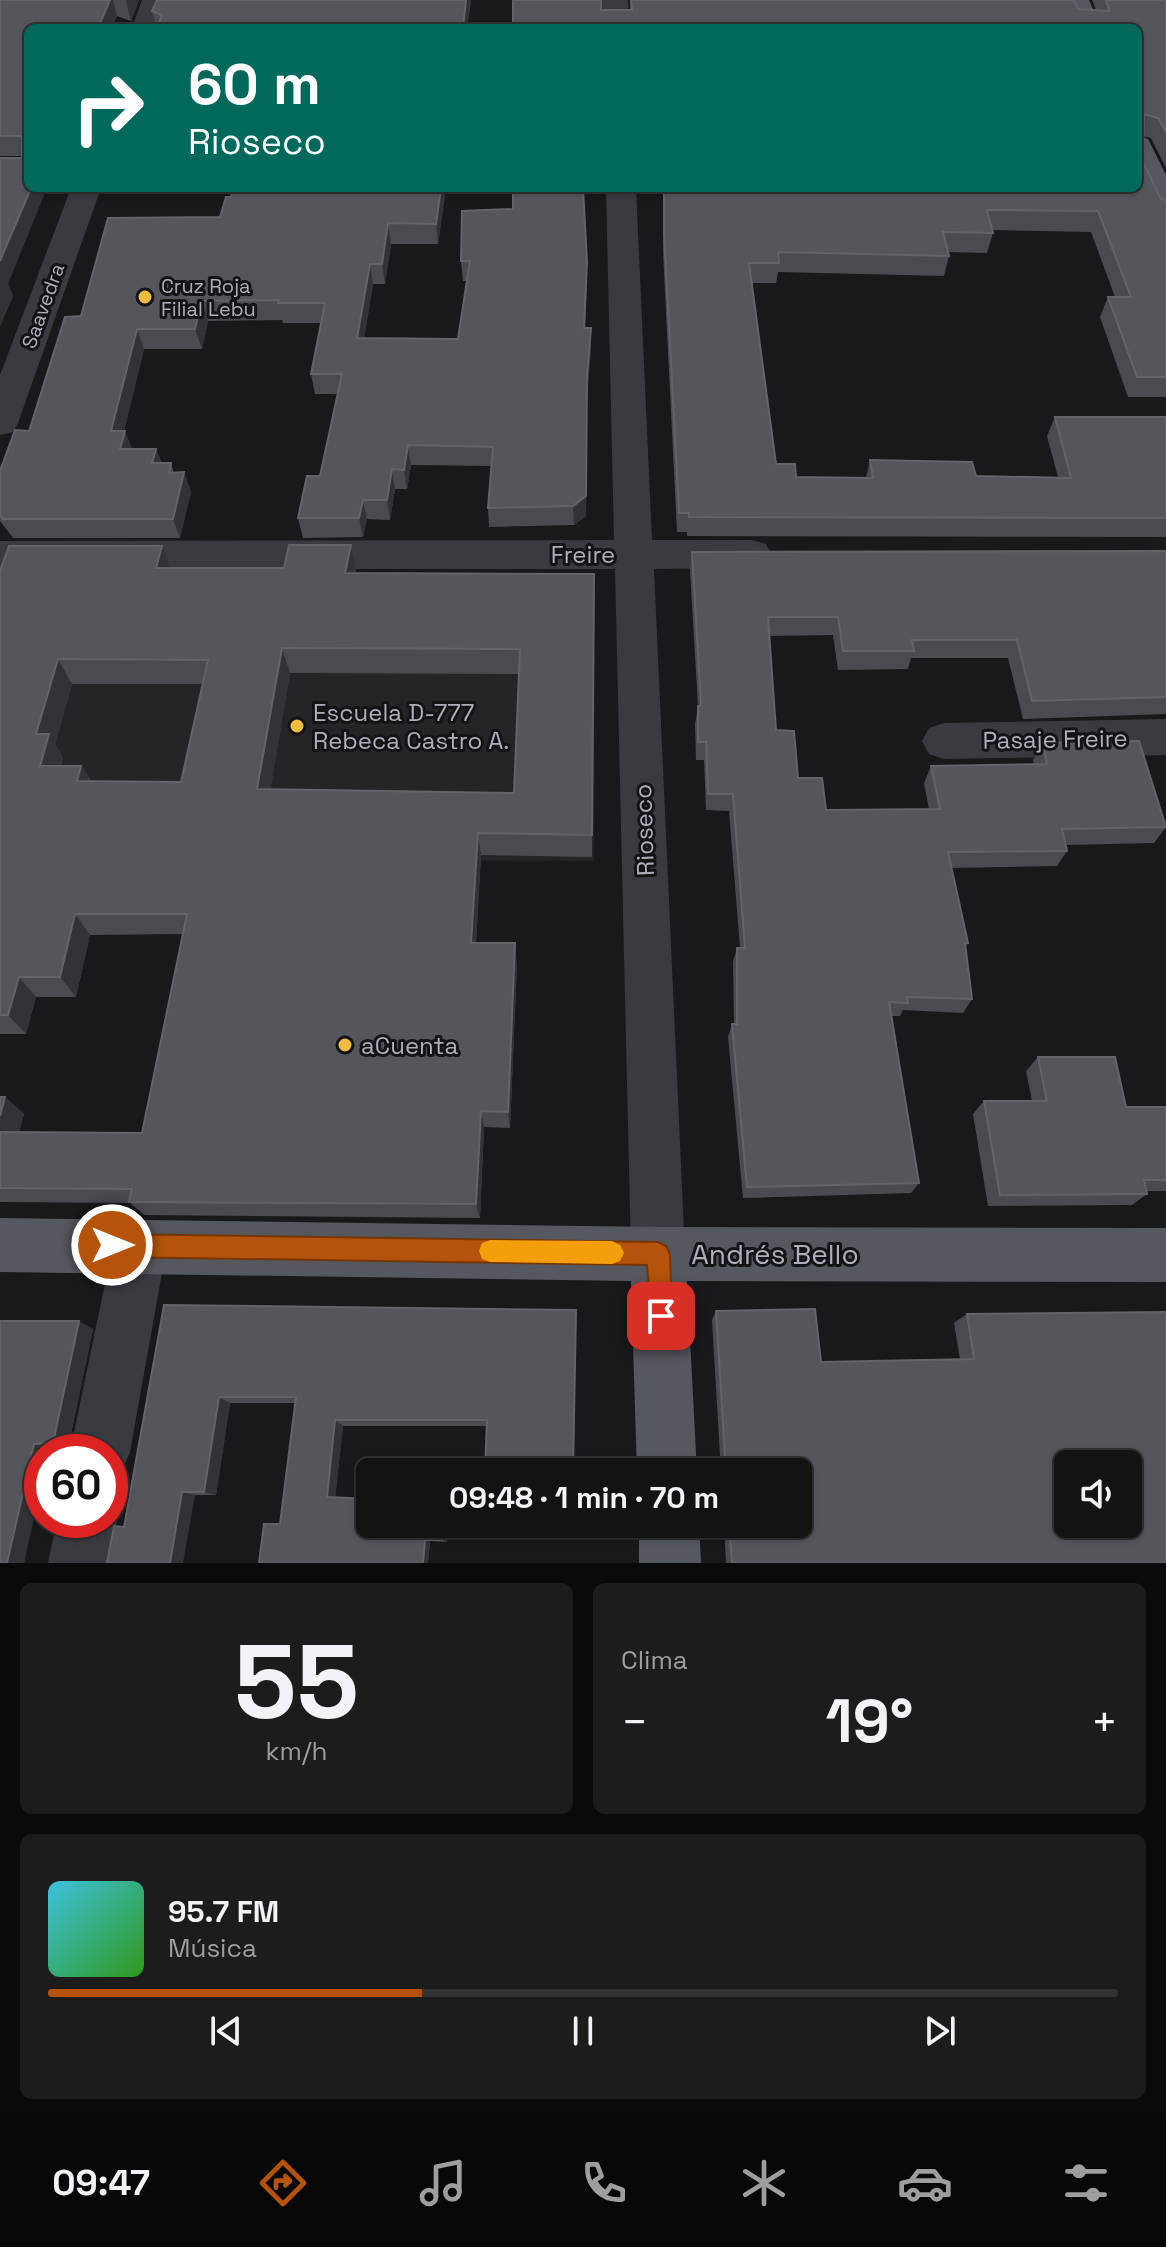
<!DOCTYPE html>
<html lang="es">
<meta charset="utf-8">
<style>
body{margin:0;font-family:"Space Grotesk",sans-serif;background:#1c1c1d;color:#f1f3f6;height:100vh;display:flex;flex-direction:column;font-size:30px;white-space:nowrap}
*{box-sizing:border-box;margin:0}
p{font-size:26px;color:#9d9ea0}
.icon{flex:none;width:44px;height:44px;fill:none;stroke:currentColor;stroke-width:2;stroke-linecap:round;stroke-linejoin:round}
.map{position:relative;height:1563px;overflow:hidden}
.panel{display:flex;flex-direction:column;gap:20px;padding:20px;background:#0a0a0b;flex:1}
.panel>*{flex:none}
.banner{position:absolute;left:24px;top:24px;width:1118px;height:168px;border-radius:12px;box-shadow:0 2px 6px #0004,0 0 0 2px #323234;background:#00695c;color:#fff;overflow:hidden}
.tools{position:absolute;left:1054px;top:1450px;display:grid;gap:16px}
.tools a{display:grid;place-items:center;width:88px;height:88px;border-radius:12px;background:#131314;box-shadow:0 2px 6px #0004,0 0 0 2px #323234;font-size:40px}
.speed{position:absolute;left:24px;top:1434px;display:flex;gap:16px;font-size:40px;font-weight:700;text-align:center}
.speed>*{display:grid;place-content:center;width:104px;height:104px;border-radius:50%;background:#131314;box-shadow:0 2px 6px #0004,0 0 0 2px #323234;line-height:1}
.speed .limit{border:12px solid #d22;background:#fff;color:#111}
.pin{position:absolute;display:grid;place-items:center;width:68px;height:68px;color:#fff;margin:-34px;border-radius:16px;box-shadow:0 4px 12px #0006}
.me{position:absolute;width:88px;margin:-44px;rotate:90deg;stroke-linejoin:round;filter:drop-shadow(0 0 6px #0008)}
.turn{display:flex;align-items:center;gap:28px;height:168px;padding:0 32px;font-size:36px}
.turn .icon{width:104px;height:104px;stroke-width:2.5}
.turn b{display:block;font-size:56px;line-height:68px}
.big{font-size:60px;font-weight:600;line-height:1.1}
.panel .widget{flex:1;display:flex;flex-direction:column;justify-content:center;gap:12px;min-width:0;padding:0 28px;border-radius:12px;background:#1c1c1d}
.panel .dial{align-items:center;gap:0}
.dial b{font-size:104px;line-height:1}
.song{display:flex;align-items:center;gap:24px}
.cover{width:96px;height:96px;border-radius:12px;background:linear-gradient(135deg,hsl(190 70% 55%),hsl(110 70% 35%))}
.played{height:8px;border-radius:4px;background:linear-gradient(90deg,#b45309 35%,#323234 35%)}
.keys{display:flex;justify-content:space-around;direction:ltr}
.heat{display:flex;justify-content:space-between;align-items:center;font-size:44px;direction:ltr}
.panel .tiles{flex:1;display:grid;gap:20px;grid-template-columns:1fr 1fr}
.widget:last-child{grid-column:span 2}
.trip{position:absolute;left:356px;top:1458px;width:456px;height:80px;border-radius:12px;background:#131314;box-shadow:0 2px 6px #0004,0 0 0 2px #323234;font-weight:600;line-height:80px;text-align:center}
.tab-bar{display:flex;height:128px;justify-content:space-around;align-items:center;background:#080808;color:#9d9ea0}
.tab-bar .icon{width:56px;height:56px}
.tab-bar .current{color:#b45309}
.tab-bar b{font-size:36px;color:#f1f3f6}
.map>svg:first-child{display:block}
</style>
<div class="map">
<svg width="1166" height="1563" viewBox="0 0 1166 1563">
<rect width="100%" height="100%" fill="#19191b"/>
<path fill="#252528" d="M0,591L595,594L594,861L0,857Z"/>
<g fill="none" stroke-linecap="round" stroke-linejoin="round">
<path fill="#3a3b40" fill-rule="evenodd" d="M142,0H168L158,28H132Z
M602,0H628L629,28H603Z
M71,188H101L18,423L13,432L0,435V375Z
M606,188H636L652,540H752L766,544L771,554L766,564L752,568L654,569L685,1254L677,1273L658,1281L639,1273L631,1254L615,569H0V541L614,540Z
M1166,719V755L944,759L929,754L922,741L929,728L944,723Z
M140,1218L159,1226L167,1245L130,1452L121,1473L110,1477V1452H70L113,1245L121,1226Z
M110,1502L117,1520L110,1563H48L57,1520H110Z"/>
<path fill="#56585f" fill-rule="evenodd" d="M1063,0H1089L1101,28H1075Z
M1138,136L1148,139L1166,175V220L1155,218L1138,181Z
M0,1218L658,1227L1166,1228V1282L687,1281L697,1472H637L631,1281L0,1272Z
M639,1524H699L701,1563H639Z"/>
</g>
<path fill="#4a4b50" fill-rule="evenodd" d="M0,0H139L131,21L117,16L28,188L8,284L13,296L0,326L22,156H0Z
M157,0H471L467,28H157L152,11Z
M630,0H1074L1078,9L1096,10L1092,0H1166V168L1151,138L1143,136V162L1161,199L1166,200V397H1128L1100,317L1108,297H1115L1091,232L993,230V233L987,253L948,252L949,256L944,276L778,272L776,283H752L776,464L796,477L866,478L870,460L976,476L1058,477L1047,436L1055,417H1166V537L687,536V532H677L663,252V188H1138V28H513L601,10H630Z
M446,188L438,244H391L385,284H373L364,338L458,339L467,281H463L461,261L462,211L587,282L585,328L591,348L587,397L586,516L574,525L489,527L488,508L491,466L411,465L407,489H395L390,520L367,519L363,537L303,538L298,518L320,476L338,394H315L311,374L321,323H283L282,320L208,321L202,349H144L124,431L132,449H156L162,463H171L174,473L184,472L191,492L180,538H13L0,521V471L29,431L81,316L220,217L231,197Z
M1166,551V714L1023,719L1008,658H911L908,669L838,670L833,635L769,636L776,730L798,778L826,810L929,809L924,783L931,766L1034,765L1033,760L1042,743L1166,827L1154,843L1066,845L1067,851L1057,866L952,868L968,943L965,948L972,999L963,1013L903,1010L900,1016H892L919,1183L911,1193L743,1198L728,1037L732,1024H734L733,962L737,948H740L729,811L706,810L704,760H696L695,724L698,706L690,571L692,552Z
M171,568L356,571V573L594,574L592,857L481,855L476,943L517,963L510,1128L484,1127L480,1218L144,1215L130,1203L0,1202V1097H5L24,1114L19,1132L142,1133L183,934L90,935L76,997H36L26,1034H0V571ZM290,673L519,674L514,793L270,789ZM72,684H202L181,782L91,781L81,766H61L63,758L55,744Z
M1038,1057L1126,1107H1166V1191H1147V1194L1132,1205L988,1206L973,1114L984,1101H1032L1026,1071Z
M164,1305L576,1310L487,1426H343L335,1498L448,1524L447,1542L430,1541L428,1563H259L280,1524L295,1403H230L216,1495H195L124,1527Z
M716,1311L821,1362L960,1359L954,1323L967,1314L1166,1563H726L724,1524H798V1472H721L712,1320Z
M0,1321L93,1329L68,1448H50L49,1452H42L24,1563Z"/>
<path fill="#323336" d="M110,0H113L117,16L112,28H98Z
M126,0H139L131,21L126,2Z
M466,0H471L467,28H463Z
M31,188H47L8,284L13,296L0,326V261Z
M441,188H446L438,244L436,224Z
M388,223L391,244L385,284L382,264Z
M370,264L373,284L361,358L357,338Z
M202,301L208,321L202,349L195,329Z
M591,328V348L587,397V377Z
M137,329L144,349L119,451L111,431Z
M125,431L133,451L120,449Z
M408,445L411,465L407,489L404,470Z
M156,449L164,468L152,463Z
M392,469L395,489L390,520L387,500Z
M184,472L191,492L180,538L173,519Z
M586,496V516L574,525L573,506Z
M363,500L367,519L363,537L359,518Z
M351,545L356,571L351,599L345,573Z
M162,546L172,572L156,568Z
M282,648L290,673L267,812L257,789Z
M58,659L72,684L55,744L63,758L55,789L40,766L36,734Z
M81,766L95,789L77,781Z
M478,833L481,855L475,963L471,943Z
M75,914L90,935L76,997L60,977Z
M515,943L517,963L510,1128L508,1112Z
M19,977L36,997L26,1034L8,1015Z
M5,1097L24,1114L15,1148L0,1136V1116Z
M481,1111L484,1127L480,1218L476,1204Z
M79,1321L93,1329L68,1448L53,1443Z
M219,1397L230,1403L216,1495L204,1492Z
M335,1420L343,1426L335,1500L327,1497Z
M34,1444L50,1448L49,1452H42V1483L24,1563H7Z
M182,1492L195,1495L183,1563H170Z
M444,1524H448L447,1542L442,1540Z
M425,1540L430,1541L428,1563H423Z"/>
<path fill="#55565b" stroke="#62646a" stroke-width="2" fill-rule="evenodd" d="M0,0H110L98,28H28V188H31L0,261V158H22V136H0Z
M157,0H466L463,28H157L162,15L152,11Z
M513,0H601V10H632L631,0H1074L1078,9L1109,11L1106,0H1166V132L1158,118L1144,114L1143,162L1161,199L1166,200V377H1137L1108,297H1131L1098,211L987,210L993,233L943,232L949,256L778,252L779,263H749L776,464H795L796,477L873,478L870,460L972,462L976,476L1071,478L1055,417H1166V518L689,517V513H679L664,232V188H1138V28H655V24H582V28H513Z
M233,188H441L436,224L388,223L382,264H370L357,338L458,339L470,261H461L462,211L513,209V188H583L587,262L584,328H591L587,377L586,496L573,506L488,508L493,447L408,445L404,470L392,469L387,500H363L359,518H298L307,476H320L342,374H311L325,303H278L279,300L202,301L195,329H137L111,431H125L120,449H156L152,463H171L169,473L184,472L173,519H3L0,515V471L15,430L29,431L65,317L81,316L108,218L220,217L226,197H231Z
M289,545H351L345,573L594,574L592,835L478,833L471,943H515L508,1112L481,1111L476,1204L129,1202L132,1189L0,1188V1132L142,1133L187,914H75L60,977H19L8,1015H0V571L9,546H162L156,568H284ZM282,648L520,649L514,793L257,789ZM58,659L208,660L181,782L77,781L81,766H40L49,734H36Z
M1166,551V697L1032,701L1017,640H912L914,651H843L838,617H768L776,730L794,731L798,778H822L826,810L940,809L931,766L1047,764L1042,743L1139,741L1166,827L1062,829L1067,851L948,852L968,943H965L972,999L907,997L908,1003L889,1002L919,1183L747,1187L732,1024H737V948H745L733,794H708L706,742H698V706H701L692,552Z
M1038,1057H1115L1126,1107H1166V1180H1144L1147,1194L1000,1195L984,1101H1047Z
M0,1097H5L0,1116Z
M164,1305L576,1310L573,1472H485L487,1420H335L327,1497L370,1499V1524H444L442,1540H425L423,1563H259L264,1524H280L296,1397H219L204,1492H182L170,1563H107L114,1526L124,1527Z
M815,1309L821,1362L974,1359L967,1314L1166,1312V1563H732L729,1524H798V1472H726L716,1311ZM1068,1464H1128V1524H1068Z
M0,1321H79L53,1443L34,1444L7,1563H0Z"/>
<path fill="#b45309" stroke="#753606" stroke-width="2" d="M112,1234L658,1242L666,1246L670,1254L672,1316L669,1324L661,1328L652,1324L647,1265L112,1257L104,1253L100,1245L104,1237Z"/>
<path fill="#f59e0b" d="M490,1240L612,1241L620,1245L624,1253L620,1261L612,1264L490,1262L482,1259L479,1251L482,1243Z"/>
<g fill="#eebc3e" stroke="#141416" stroke-width="3">
<circle cx="145" cy="297" r="8"/>
<circle cx="297" cy="726" r="8"/>
<circle cx="345" cy="1045" r="8"/>
</g>
<g text-anchor="middle" dominant-baseline="central" stroke-width="6" stroke-linejoin="round" paint-order="stroke">
<g font-size="20" fill="#acafba" stroke="#141416" text-anchor="start">
<text x="161" y="286">Cruz Roja<tspan x="161" dy="23">Filial Lebu</tspan></text>
</g>
<g font-size="20" fill="#acafba" stroke="#141416">
<text transform="translate(43 306) rotate(-70)">Saavedra</text>
</g>
<g font-size="24" fill="#acafba" stroke="#141416">
<text x="583" y="554">Freire</text>
<text transform="translate(1055 739) rotate(-1)">Pasaje Freire</text>
<text transform="translate(644 830) rotate(-92)">Rioseco</text>
</g>
<g font-size="24" fill="#acafba" stroke="#141416" text-anchor="start">
<text x="313" y="712">Escuela D-777<tspan x="313" dy="28">Rebeca Castro A.</tspan></text>
<text x="361" y="1045">aCuenta</text>
</g>
<g font-size="28" fill="#acafba" stroke="#141416">
<text x="775" y="1254">Andrés Bello</text>
</g>
</g>
</svg>
<div class="tools">
<a><svg class="icon" aria-label="sound" viewBox="0 0 24 24"><path d="M4 9h4l5-4v14l-5-4H4zM17 9q2 3 0 6"/></svg></a>
</div>
<div class="speed"><div class="limit">60</div></div>
<div class="pin" style="left:661px;top:1316px;background:#d93025"><svg class="icon" aria-label="arrive" viewBox="0 0 24 24"><path d="M6 21V4h12l-3 4 3 4H6"/></svg></div>
<svg class="me" style="left:112px;top:1245px" viewBox="-20 -20 40 40"><circle r="17" fill="#b45309" stroke="#fff" stroke-width="3"/><path d="M0-11L8 9 0 5-8 9z" fill="#fff"/></svg>
<div class="trip">09:48 · 1 min · 70 m</div>
<div class="banner">
<div class="turn"><svg class="icon" aria-label="right" viewBox="0 0 24 24"><path d="M7 20v-9h11M14 6l5 5-5 5"/></svg><div><b>60 m</b>Rioseco</div></div>
</div>
</div>
<section class="panel">
<div class="tiles">
<div class="widget dial"><b>55</b><p>km/h</p></div>
<div class="widget"><p>Clima</p>
<div class="heat"><a>−</a><b class="big">19°</b><a>+</a></div>
</div>
<div class="widget">
<div class="song"><i class="cover"></i><div><b>95.7 FM</b><p>Música</p></div></div>
<div class="played"></div>
<div class="keys"><svg class="icon" aria-label="previous" viewBox="0 0 24 24"><path d="M18 5L8 12l10 7zM5 5v14"/></svg><svg class="icon" aria-label="pause" viewBox="0 0 24 24"><path d="M8 5v14M16 5v14"/></svg><svg class="icon" aria-label="next" viewBox="0 0 24 24"><path d="M6 5l10 7-10 7zM19 5v14"/></svg></div>
</div>
</div>
</section>
<nav class="tab-bar">
<b>09:47</b>
<svg class="icon current" aria-label="directions" viewBox="0 0 24 24"><path d="M12 3l9 9-9 9-9-9zM9 14v-3h6M13 9l2 2-2 2"/></svg>
<svg class="icon" aria-label="music" viewBox="0 0 24 24"><path d="M9 18V5l10-2v13"/><circle cx="6" cy="18" r="3"/><circle cx="16" cy="16" r="3"/></svg>
<svg class="icon" aria-label="phone" viewBox="0 0 24 24"><path d="M5 4h4l2 5-3 2q2 4 5 5l2-3 5 2v4C11 20 4 13 5 4z"/></svg>
<svg class="icon" aria-label="climate" viewBox="0 0 24 24"><path d="M12 3v18M4 7l16 10M4 17L20 7"/></svg>
<svg class="icon" aria-label="car" viewBox="0 0 24 24"><path d="M5 17H2v-5l4-1 3-4h7l3 4 3 1v5h-3M9 17h6M6 11h13"/><circle cx="7" cy="17" r="2"/><circle cx="17" cy="17" r="2"/></svg>
<svg class="icon" aria-label="filters" viewBox="0 0 24 24"><path d="M4 7h16M4 17h16"/><circle cx="9" cy="7" r="2"/><circle cx="15" cy="17" r="2"/></svg>
</nav>
